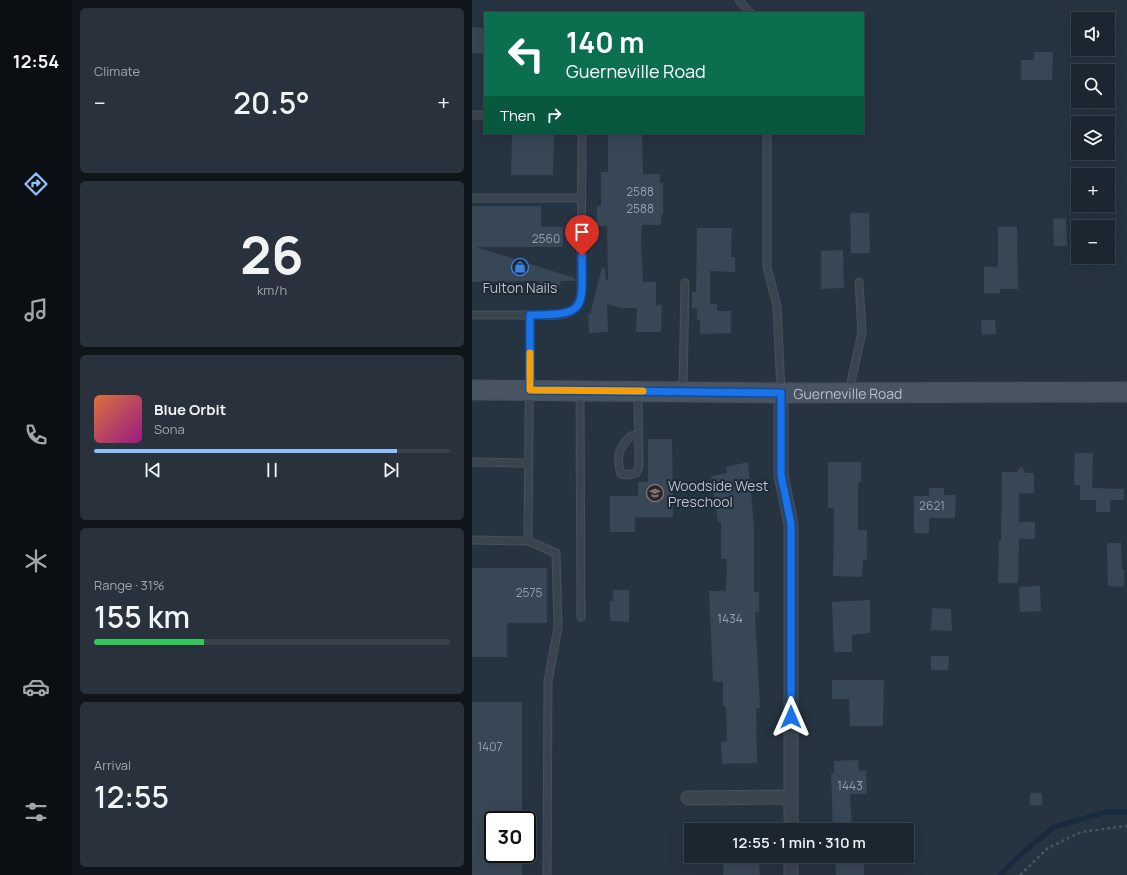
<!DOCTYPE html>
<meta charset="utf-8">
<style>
body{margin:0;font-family:Manrope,sans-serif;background:#29323c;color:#f1f3f6;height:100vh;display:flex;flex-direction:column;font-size:15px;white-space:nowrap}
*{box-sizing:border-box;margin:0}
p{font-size:13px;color:#a0a5ab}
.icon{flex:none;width:22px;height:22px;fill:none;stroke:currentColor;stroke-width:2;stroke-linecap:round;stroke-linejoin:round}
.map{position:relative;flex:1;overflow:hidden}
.drawer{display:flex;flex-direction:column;gap:8px;padding:8px;background:#0f151a;width:400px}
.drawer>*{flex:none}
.hud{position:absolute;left:12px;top:12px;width:380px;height:122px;border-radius:0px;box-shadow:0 4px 16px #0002,0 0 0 1px #3a434c;background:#0b6e4f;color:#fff;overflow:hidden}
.controls{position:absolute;left:599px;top:12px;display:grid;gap:8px}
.controls a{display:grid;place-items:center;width:44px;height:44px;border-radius:0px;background:#1c2630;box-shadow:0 4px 16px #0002,0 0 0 1px #3a434c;font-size:20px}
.speed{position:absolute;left:12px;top:811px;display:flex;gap:8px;font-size:20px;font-weight:700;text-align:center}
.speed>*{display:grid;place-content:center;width:52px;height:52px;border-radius:50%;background:#1c2630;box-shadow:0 4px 16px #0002,0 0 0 1px #3a434c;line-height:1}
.speed .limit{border:2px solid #111;border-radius:6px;background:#fff;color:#111}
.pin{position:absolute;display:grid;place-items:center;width:34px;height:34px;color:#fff;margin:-41px -17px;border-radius:50% 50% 50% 0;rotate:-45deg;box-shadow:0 0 4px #0007}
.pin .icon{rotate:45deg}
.me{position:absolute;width:44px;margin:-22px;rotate:0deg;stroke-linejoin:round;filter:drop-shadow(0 0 3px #0008)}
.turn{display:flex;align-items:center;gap:14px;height:84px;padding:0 16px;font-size:18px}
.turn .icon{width:52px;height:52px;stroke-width:2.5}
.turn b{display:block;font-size:28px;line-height:34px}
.then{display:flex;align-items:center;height:38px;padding:0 16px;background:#0003;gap:8px;font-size:15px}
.big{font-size:30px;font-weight:600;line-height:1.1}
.drawer .card{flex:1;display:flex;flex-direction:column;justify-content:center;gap:6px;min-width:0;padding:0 14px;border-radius:6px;background:#29323c}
.drawer .dial{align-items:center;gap:0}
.dial b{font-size:52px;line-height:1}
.song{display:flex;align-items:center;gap:12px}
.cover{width:48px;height:48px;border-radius:6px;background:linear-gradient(135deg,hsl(20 70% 55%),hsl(310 70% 35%))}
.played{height:4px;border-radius:2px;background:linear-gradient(90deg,#8ebff7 85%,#3a434c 85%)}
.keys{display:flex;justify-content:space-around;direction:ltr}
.heat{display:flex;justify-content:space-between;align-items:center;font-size:22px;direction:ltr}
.charge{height:6px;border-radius:3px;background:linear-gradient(90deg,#34c759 31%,#3a434c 0)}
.trip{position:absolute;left:212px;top:823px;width:230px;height:40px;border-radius:0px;background:#1c2630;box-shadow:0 4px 16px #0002,0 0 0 1px #3a434c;font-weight:600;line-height:40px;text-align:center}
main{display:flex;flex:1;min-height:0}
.menu{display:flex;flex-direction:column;width:72px;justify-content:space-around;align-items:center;background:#0b0f13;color:#a0a5ab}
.menu .icon{width:28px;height:28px}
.menu .on{color:#8ebff7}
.menu b{font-size:18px;color:#f1f3f6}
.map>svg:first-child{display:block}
</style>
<main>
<nav class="menu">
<b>12:54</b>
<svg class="icon on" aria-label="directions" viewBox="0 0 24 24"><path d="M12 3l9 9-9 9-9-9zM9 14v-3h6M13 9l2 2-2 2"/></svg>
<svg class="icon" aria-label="music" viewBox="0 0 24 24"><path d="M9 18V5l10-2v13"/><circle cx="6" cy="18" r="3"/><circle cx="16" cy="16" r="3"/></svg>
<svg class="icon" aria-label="phone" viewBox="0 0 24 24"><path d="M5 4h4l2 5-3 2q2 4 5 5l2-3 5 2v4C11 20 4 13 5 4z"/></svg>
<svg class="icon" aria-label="climate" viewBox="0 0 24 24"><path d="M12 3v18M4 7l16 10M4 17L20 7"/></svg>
<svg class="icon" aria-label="car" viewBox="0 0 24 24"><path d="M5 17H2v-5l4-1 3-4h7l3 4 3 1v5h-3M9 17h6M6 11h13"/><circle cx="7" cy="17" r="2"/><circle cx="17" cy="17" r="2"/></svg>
<svg class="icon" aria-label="filters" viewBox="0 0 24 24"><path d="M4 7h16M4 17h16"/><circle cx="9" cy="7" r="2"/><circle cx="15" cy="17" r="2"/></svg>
</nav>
<section class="drawer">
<div class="card"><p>Climate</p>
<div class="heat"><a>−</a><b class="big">20.5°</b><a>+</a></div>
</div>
<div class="card dial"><b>26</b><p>km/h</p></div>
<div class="card">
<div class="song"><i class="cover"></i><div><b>Blue Orbit</b><p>Sona</p></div></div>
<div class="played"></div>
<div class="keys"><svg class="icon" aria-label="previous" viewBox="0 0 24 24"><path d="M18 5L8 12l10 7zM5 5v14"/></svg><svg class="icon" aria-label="pause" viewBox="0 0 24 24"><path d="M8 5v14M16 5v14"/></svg><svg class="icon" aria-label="next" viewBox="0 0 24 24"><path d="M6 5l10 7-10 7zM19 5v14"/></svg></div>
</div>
<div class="card"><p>Range · 31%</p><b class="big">155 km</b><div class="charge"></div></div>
<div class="card"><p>Arrival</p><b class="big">12:55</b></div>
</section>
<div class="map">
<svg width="655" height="875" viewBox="0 0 655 875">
<rect width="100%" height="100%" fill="#263340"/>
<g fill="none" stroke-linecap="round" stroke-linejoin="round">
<path stroke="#182b3e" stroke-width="5" d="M528,875L549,854L582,827L634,812H655"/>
</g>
<path fill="#384755" d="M0,27L13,28V54L0,53Z
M562,52H581L580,80H549V60H562Z
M136,133H170L171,174H188V183H191V215H189V225H170L169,243L171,282H184V305H190L189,332H164L165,308H149L135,304L136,332L117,333L116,314H118L130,267L133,268L134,280H136L135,226H124L125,206H129V172H136Z
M40,134H82L81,175H39Z
M0,206H69V227H91V247H4L103,278V281H89L85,294L66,288L68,281L0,282Z
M378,213H397L398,253H379Z
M594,218L595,246H582L581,219Z
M526,227H545L546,289H528V293H512V267H526Z
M225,228H260L259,257H263V272L238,271V304H245V311H259V333L228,334V320H225V308L220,309V292H224Z
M371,250L372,288L349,289V251Z
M509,320H523L524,334L510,335Z
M176,439H200L201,517H163V532H138V496H166V482H176Z
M603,453H621L620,488L652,489V500H638V512H624V500H608V485H602Z
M276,462L282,526V592H287V612H283L288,708H284L285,763L250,764L249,742L255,741L254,706H251V682L241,681L237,591H254L255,559H249V522H246L239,476L255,473L254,467Z
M356,462H389V482H386V530H395V560L391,559L390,577L361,576L362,508H356Z
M549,466L554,473H562V493H547V522H563V539H547L546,583H526L527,541H529L530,472H545Z
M457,488H472V495H484L483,518H457V533H442V496H457Z
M635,543H649L650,570H652V587L636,586Z
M0,568H75V623H35V657H0Z
M568,586L569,611L548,612L547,587Z
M141,590H157V622L138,621V601H141Z
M398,600V633L380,635V652H362L360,602Z
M460,608L479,609L480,631L459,630Z
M459,656H477L476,670H459Z
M360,680H412L411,726H378L377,699H360Z
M0,702H50V820H21V854H50V875H0Z
M386,760L387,771L394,770L395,794H378L380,830H361L359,774L362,773V761Z
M558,793H570V805H558Z
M252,856H282V862L287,863L288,875H251Z
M363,856H392V875H364Z"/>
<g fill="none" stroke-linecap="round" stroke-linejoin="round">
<g stroke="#46505c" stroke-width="9">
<path id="lane" d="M267,0L278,13
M0,115H13
M295,133V267L305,306L309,392
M0,198H110
M0,315H58
M108,391L109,617
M166,391L167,467L164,473L155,475L149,474C144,457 146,448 159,436L166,435
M211,392L213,283
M377,392L390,332L387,282
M0,462L57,463
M0,540L56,541L58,315C79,315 103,321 109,296L110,133
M56,541L84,553L86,627L76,681L75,875"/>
</g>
<g stroke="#46505c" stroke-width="15">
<path id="street" d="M309,393V475L319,524V830
M216,798L319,797
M319,856V875"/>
</g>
<g stroke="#46505c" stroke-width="21">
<g id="secondary">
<path id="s1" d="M0,390L309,393L655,392"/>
</g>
</g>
<path stroke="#415858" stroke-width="2.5" stroke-dasharray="3 3" stroke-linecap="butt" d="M548,875L576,848L609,832L655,826"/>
<use href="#lane" stroke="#3a444f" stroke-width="7"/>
<use href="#street" stroke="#3a444f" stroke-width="13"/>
<use href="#secondary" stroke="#485462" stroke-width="19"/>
</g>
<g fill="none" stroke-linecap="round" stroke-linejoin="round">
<g stroke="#114b97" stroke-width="10">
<path id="route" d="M110,256C110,309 116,315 58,315V390L309,393V475L319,524V717"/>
</g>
<use href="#route" stroke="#1a73e8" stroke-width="7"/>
<path stroke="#f59e0b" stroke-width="7" d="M58,353V390L171,391"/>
</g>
<defs>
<g id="shop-ring" transform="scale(0.9)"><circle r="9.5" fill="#1e2935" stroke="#3f7fe0" stroke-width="1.5"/><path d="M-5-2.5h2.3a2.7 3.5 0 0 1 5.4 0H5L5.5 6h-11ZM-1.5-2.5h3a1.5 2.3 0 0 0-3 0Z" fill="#3f7fe0"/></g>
<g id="school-ring" transform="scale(0.9)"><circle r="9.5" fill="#1e2935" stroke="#8d6e63" stroke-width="1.5"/><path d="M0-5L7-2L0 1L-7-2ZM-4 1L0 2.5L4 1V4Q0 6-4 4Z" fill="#8d6e63"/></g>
</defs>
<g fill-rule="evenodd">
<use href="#shop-ring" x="48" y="267"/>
<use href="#school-ring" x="183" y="493"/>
</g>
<g text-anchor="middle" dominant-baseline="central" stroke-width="4" stroke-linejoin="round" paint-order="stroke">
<g font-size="12" fill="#949fab">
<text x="168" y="191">2588</text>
<text x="168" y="208">2588</text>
<text x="74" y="238">2560</text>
<text x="460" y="505">2621</text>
<text x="57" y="592">2575</text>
<text x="258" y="618">1434</text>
<text x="18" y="746">1407</text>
<text x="378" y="785">1443</text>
</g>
<g font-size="14" fill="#b6bfca" stroke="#1e2935">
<text x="48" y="287">Fulton Nails</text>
<text x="196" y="485" text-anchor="start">Woodside West<tspan x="196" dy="16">Preschool</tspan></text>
</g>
<g font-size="14" fill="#b6bfca" stroke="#1e2935">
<text stroke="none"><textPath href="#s1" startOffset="376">Guerneville Road</textPath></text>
</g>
</g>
</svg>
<div class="controls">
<a><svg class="icon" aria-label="sound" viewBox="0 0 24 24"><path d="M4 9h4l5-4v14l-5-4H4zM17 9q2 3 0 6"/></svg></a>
<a><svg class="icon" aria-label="search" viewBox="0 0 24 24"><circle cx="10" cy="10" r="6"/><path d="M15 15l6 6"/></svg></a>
<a><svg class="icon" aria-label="layers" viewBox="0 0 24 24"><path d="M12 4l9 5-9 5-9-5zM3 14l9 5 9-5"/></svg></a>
<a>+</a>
<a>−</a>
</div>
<div class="speed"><div class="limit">30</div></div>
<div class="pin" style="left:110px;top:256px;background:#d93025"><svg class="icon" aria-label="arrive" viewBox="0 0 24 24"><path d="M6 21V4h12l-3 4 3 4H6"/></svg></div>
<svg class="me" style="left:319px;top:717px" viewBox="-20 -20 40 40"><path d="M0-17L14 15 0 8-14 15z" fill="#1a73e8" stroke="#fff" stroke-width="4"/></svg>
<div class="trip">12:55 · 1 min · 310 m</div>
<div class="hud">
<div class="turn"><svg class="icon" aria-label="left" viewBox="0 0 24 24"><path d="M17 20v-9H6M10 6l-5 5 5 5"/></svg><div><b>140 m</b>Guerneville Road</div></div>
<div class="then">Then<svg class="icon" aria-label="right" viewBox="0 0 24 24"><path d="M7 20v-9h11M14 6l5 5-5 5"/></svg></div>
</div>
</div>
</main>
